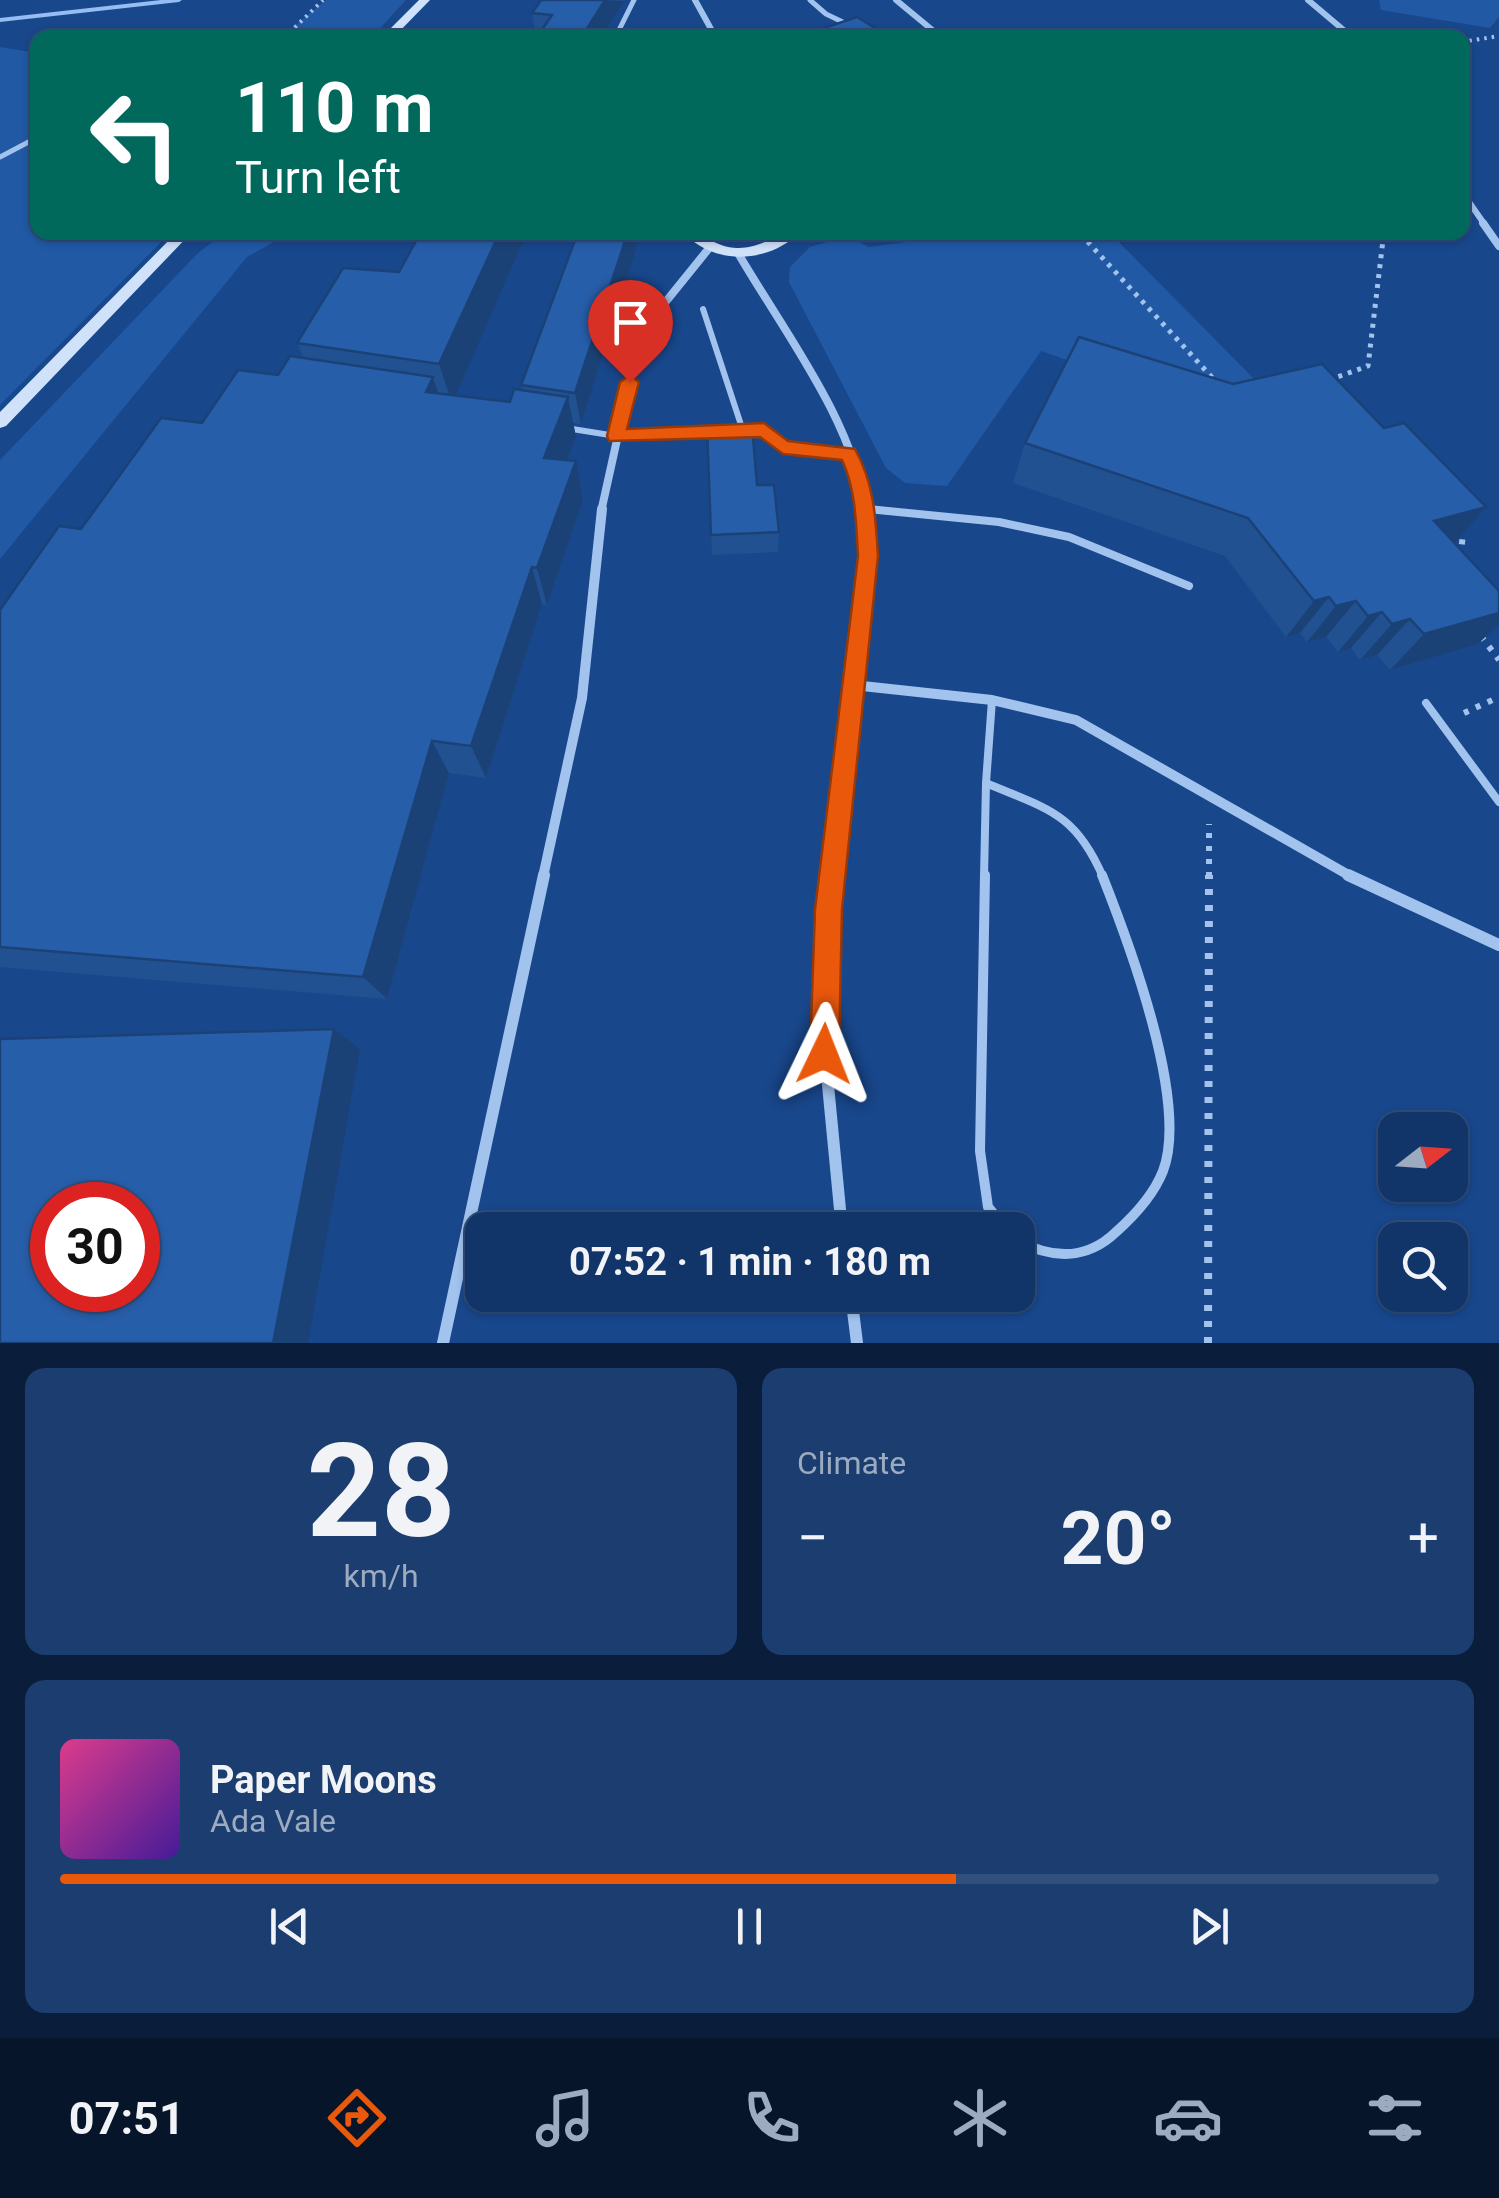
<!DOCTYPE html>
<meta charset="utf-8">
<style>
body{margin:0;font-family:Roboto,sans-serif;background:#1b3d6f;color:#f1f3f6;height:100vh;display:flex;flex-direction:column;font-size:38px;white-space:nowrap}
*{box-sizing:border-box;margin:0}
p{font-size:32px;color:#9cabc0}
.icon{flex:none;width:55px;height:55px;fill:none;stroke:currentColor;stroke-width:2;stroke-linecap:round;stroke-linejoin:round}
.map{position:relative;height:1343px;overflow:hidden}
.side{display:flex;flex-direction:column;gap:25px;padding:25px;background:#0a1d3a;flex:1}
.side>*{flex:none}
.guide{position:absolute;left:30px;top:30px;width:1440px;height:210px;border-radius:20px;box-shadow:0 2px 8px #0004,0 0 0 2px #31507d;background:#00695c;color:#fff;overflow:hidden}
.needle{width:65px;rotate:73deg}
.fabs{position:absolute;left:1378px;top:1112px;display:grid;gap:20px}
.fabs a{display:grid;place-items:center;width:90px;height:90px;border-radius:20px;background:#123569;box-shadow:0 2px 8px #0004,0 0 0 2px #31507d;font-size:50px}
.speed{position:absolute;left:30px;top:1182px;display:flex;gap:20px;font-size:50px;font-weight:700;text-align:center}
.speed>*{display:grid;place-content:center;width:130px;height:130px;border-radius:50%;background:#123569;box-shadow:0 2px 8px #0004,0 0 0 2px #31507d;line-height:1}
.speed .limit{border:15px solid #d22;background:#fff;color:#111}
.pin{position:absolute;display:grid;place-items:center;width:85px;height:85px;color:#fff;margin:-102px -42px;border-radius:50% 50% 50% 0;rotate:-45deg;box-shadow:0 0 10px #0007}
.pin .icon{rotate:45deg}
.me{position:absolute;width:110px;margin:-55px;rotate:2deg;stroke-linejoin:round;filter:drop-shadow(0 0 8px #0008)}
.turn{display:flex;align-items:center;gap:35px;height:210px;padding:0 40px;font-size:45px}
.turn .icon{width:130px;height:130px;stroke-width:2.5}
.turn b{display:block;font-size:70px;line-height:85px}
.big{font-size:75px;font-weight:700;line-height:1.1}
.side .tile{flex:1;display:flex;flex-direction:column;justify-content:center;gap:15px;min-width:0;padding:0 35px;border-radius:20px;background:#1b3d6f}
.side .dial{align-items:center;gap:0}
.dial b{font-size:130px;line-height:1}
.song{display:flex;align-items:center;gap:30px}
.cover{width:120px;height:120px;border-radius:15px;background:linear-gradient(135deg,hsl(330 70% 55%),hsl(260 70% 35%))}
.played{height:10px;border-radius:5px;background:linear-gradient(90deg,#ea580c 65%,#31507d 65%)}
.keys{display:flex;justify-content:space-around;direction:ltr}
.heat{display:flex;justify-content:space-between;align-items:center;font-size:55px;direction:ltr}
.side .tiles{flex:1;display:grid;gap:25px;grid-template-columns:1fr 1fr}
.tile:last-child{grid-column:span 2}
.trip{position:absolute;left:465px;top:1212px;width:570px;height:100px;border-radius:20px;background:#123569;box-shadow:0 2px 8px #0004,0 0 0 2px #31507d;font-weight:700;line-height:100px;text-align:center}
.menu{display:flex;height:160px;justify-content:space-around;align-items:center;background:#07152a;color:#9cabc0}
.menu .icon{width:70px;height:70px}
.menu .current{color:#ea580c}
.menu b{font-size:45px;color:#f1f3f6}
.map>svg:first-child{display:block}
</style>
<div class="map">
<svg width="1499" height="1343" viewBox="0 0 1499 1343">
<rect width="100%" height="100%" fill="#18478c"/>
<path fill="#2159a5" d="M326,0H406L372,37H281Z
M1379,0H1499V17L1490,28L1381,10Z
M0,47L37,53L38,232L170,233L0,405Z
M984,232L1110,233L1267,392L1190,403L1041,351L947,486L905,483L886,468L789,282L790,267L810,247L848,236L869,247Z
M223,233H290L247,257L0,559V460L196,255Z"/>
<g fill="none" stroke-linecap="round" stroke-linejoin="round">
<path fill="#95bdf1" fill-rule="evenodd" d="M161,0H182L179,2L0,22V18Z"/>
<path stroke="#a2c3ee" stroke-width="4" stroke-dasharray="2.5 5" stroke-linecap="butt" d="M284,38L323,0
M1462,42L1499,36"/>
<path stroke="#a2c3ee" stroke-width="5" stroke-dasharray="4 6" stroke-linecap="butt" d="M1088,232L1087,241L1219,385
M1329,380L1368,366L1383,240L1376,232"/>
<path stroke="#a2c3ee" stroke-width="6" stroke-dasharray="5 8" stroke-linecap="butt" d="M1457,529L1463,535L1460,559
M1481,636L1499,660
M1464,713L1499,697
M1209,877V824"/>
<path stroke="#a2c3ee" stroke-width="8" stroke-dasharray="6 10" stroke-linecap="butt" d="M1208,1343L1209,875"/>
<path stroke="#a2c3ee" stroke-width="5" d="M810,0L826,14L851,26
M615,38L634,0
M0,157L38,137"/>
<path stroke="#a2c3ee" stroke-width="6" d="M703,309L743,431
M566,428L616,436L716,432
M745,431L765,430L783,447L848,454
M865,509L894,512"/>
<path stroke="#a2c3ee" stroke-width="8" d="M868,509L999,522L1069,537L1189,586
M1426,703L1499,802
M986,783L992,700
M984,877L986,783C1047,809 1075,812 1103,877"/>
<path stroke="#a2c3ee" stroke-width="10" d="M985,875L980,1151L988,1207L1007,1230
M1018,1241C1052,1259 1087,1260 1116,1232C1134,1216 1154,1194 1163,1171C1189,1103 1129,943 1102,875"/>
<path stroke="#a2c3ee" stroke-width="6" d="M695,0L716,38
M896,0L942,38
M1308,0L1353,38
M1462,192L1485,225"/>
<path stroke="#a2c3ee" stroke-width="8" d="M1483,223L1499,246
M738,253C782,329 856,424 865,512
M601,512L636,354L651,320L710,247"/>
<path stroke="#a2c3ee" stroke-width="10" d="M853,685L992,700L1076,720L1352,877
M543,877L582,698L602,509
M832,877L868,557L865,509"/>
<path stroke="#a2c3ee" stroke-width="12" d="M832,875L825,1054L842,1230
M1348,875L1499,945
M851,1295L857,1343
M443,1343L544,875"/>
<path fill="#d0e1fa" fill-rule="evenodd" d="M419,0H430L393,38H381Z
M177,232H192L6,426L0,428V412Z
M683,232C704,232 716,248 737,248C761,249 777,232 800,232C768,264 714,266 683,232Z"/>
</g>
<path fill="#225192" d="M541,0H624V1L536,38L532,13Z
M421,232H525L526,235L455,396L510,402L523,390L521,385L636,250L581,424L573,423L576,437L567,460L576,461L583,500L547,605L542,604L486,778L449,773L387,999L0,967V610L81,529L202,423L304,358L297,343L399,272Z
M1233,384L1454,543L1478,644L1390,670L1377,655L1360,660L1351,648L1338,652L1326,637L1307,642L1300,633L1286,637L1225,556L1013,483L1025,443Z
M707,426L779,532L778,552L712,555Z"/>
<path fill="#1b4277" d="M605,0L624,1L601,38H581Z
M500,232H525L526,235L452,404L439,364Z
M628,232H634L636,250L581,424L575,393Z
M433,377L446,417L426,392Z
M568,397L576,437L553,497L544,458Z
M576,461L583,500L547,605L537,568Z
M1486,507L1453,545L1434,521Z
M532,567L542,604L486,778L471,746Z
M1329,597L1300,633L1286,637L1314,601Z
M1356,601L1326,637L1307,642L1336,606Z
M1382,612L1351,648L1338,652L1368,616Z
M1499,613V624L1478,644L1390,670L1424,634Z
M1410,619L1377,655L1360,660L1392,624Z
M432,741L449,773L387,999L363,977Z
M334,1029L360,1049L308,1343H273Z"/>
<path fill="#275eaa" stroke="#1b4277" stroke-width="2.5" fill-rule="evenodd" d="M541,0H605L581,38H536L552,15L532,13Z
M857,17L891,38H829L818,30Z
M421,232H500L439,364L297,343L343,268L399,272Z
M578,232H628L575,393L521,385Z
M1079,337L1233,384L1322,364L1384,428L1404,423L1486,507L1434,521L1499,591V613L1424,634L1410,619L1392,624L1382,612L1368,616L1356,601L1336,606L1329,597L1314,601L1248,518L1025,443Z
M290,356L433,377L426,392L510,402L514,389L568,397L544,458L576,461L537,568L532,567L471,746L432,741L363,977L0,947V610L59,526L81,529L161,418L202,423L238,370L278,375Z
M752,425L757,485H774L779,532L711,535L707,426Z
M334,1029L273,1343H0V1039ZM52,1205H138V1290H52Z"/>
<path fill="#ea580c" stroke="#983908" stroke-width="2.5" d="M630,375L639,382L627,429L764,423L788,441L855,449C874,483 876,519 878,556L842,909L839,1054L835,1064L824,1068L814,1064L810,1054L815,909L858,556C856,524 856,490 842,460L783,454L760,437L609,441L607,436L620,382Z"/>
</svg>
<div class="fabs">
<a><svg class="needle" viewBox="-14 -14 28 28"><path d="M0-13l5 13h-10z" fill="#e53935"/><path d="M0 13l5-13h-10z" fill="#9cabc0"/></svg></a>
<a><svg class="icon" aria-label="search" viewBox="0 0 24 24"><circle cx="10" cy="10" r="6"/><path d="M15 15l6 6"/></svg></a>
</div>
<div class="speed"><div class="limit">30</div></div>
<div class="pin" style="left:630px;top:382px;background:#d93025"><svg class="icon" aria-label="arrive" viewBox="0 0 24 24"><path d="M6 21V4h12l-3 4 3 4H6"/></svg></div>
<svg class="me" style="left:824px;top:1054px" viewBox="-20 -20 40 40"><path d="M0-17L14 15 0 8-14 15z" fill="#ea580c" stroke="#fff" stroke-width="4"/></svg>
<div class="trip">07:52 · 1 min · 180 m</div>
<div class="guide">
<div class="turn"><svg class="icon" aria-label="left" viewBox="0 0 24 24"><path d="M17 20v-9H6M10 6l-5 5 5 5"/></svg><div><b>110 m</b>Turn left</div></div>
</div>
</div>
<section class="side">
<div class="tiles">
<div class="tile dial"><b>28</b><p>km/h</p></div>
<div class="tile"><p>Climate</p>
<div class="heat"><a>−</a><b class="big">20°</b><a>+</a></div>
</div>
<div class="tile">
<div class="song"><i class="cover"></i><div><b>Paper Moons</b><p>Ada Vale</p></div></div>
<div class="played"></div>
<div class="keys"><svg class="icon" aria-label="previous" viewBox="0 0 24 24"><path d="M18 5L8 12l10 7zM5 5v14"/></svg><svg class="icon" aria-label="pause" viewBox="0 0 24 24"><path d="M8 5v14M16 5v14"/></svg><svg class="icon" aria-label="next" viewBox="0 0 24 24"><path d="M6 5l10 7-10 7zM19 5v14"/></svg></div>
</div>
</div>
</section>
<nav class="menu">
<b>07:51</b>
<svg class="icon current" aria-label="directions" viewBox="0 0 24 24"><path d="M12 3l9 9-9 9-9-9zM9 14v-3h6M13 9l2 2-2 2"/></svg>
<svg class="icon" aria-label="music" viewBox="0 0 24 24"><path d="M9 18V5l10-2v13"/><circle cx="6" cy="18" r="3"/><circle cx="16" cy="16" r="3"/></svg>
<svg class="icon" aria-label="phone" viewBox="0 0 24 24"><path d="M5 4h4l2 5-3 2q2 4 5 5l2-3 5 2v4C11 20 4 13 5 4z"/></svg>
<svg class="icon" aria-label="climate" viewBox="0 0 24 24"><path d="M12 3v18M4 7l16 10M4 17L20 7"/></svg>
<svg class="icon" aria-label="car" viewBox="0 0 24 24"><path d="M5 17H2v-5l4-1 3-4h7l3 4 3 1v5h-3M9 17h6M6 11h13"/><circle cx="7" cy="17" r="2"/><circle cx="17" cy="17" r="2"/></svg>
<svg class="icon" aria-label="filters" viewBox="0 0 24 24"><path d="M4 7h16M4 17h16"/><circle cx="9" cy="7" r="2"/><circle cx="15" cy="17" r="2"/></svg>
</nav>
